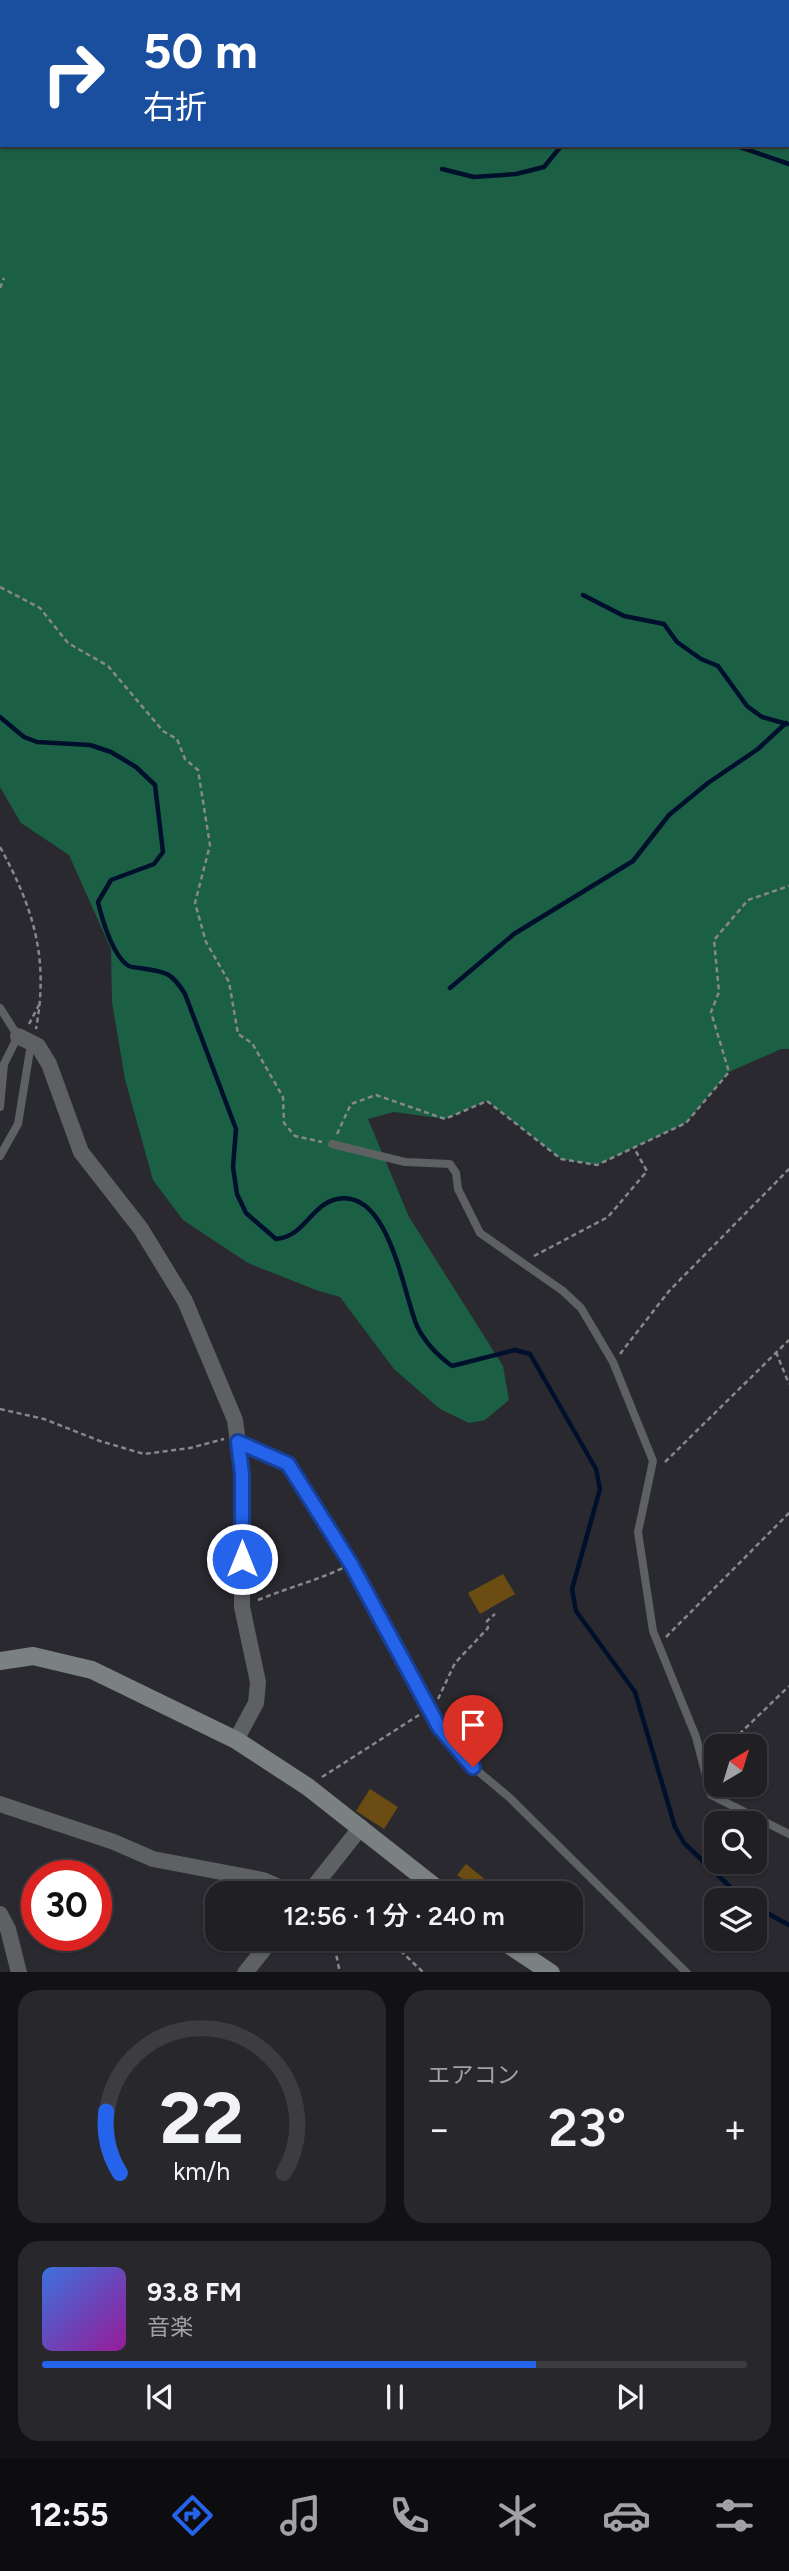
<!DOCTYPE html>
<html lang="ja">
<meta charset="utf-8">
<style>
body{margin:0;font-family:Figtree,"Noto Sans JP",sans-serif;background:#28272b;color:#f1f3f6;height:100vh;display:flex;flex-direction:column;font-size:26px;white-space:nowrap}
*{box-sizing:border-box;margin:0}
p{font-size:23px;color:#a2a2a6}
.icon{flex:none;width:38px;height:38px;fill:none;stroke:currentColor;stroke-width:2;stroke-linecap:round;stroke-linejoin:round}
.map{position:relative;height:1972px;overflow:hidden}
.sheet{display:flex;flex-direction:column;gap:18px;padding:18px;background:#121113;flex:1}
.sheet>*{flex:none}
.top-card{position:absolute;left:0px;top:0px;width:789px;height:147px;box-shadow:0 2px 5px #0004,0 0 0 2px #3d3d41;background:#1a4fa0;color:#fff;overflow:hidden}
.needle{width:46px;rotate:38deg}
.controls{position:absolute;left:704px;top:1734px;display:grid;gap:14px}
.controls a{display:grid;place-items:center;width:63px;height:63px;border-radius:14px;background:#201f23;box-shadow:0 2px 5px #0004,0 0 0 2px #3d3d41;font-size:35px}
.speed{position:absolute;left:21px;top:1860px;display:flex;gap:14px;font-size:35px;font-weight:700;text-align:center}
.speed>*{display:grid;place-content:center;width:91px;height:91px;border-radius:50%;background:#201f23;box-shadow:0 2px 5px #0004,0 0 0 2px #3d3d41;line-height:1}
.speed .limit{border:10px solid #d22;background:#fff;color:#111}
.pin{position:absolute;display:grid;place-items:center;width:60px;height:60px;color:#fff;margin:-72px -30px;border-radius:50% 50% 50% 0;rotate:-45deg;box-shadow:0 0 7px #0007}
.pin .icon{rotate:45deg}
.me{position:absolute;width:77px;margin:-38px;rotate:0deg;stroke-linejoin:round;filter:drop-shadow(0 0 5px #0008)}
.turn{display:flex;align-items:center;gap:24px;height:147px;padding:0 28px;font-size:32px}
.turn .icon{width:91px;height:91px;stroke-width:2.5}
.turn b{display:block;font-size:49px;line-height:60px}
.big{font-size:52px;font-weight:600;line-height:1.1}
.sheet .card{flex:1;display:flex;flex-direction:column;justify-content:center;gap:10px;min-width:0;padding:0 24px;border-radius:21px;background:#28272b}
.sheet .dial{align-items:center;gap:0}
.dial svg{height:182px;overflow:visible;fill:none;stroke:#3d3d41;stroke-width:7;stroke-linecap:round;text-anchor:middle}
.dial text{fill:#f1f3f6;stroke:none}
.song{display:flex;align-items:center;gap:21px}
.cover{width:84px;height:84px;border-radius:10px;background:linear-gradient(135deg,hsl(220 70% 55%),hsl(300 70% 35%))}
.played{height:7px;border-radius:4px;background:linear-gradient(90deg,#2563eb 70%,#3d3d41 70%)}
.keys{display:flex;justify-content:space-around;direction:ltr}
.heat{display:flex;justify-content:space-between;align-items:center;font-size:38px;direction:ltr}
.sheet .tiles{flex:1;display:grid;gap:18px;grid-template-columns:1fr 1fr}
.card:last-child{grid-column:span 2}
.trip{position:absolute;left:205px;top:1881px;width:378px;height:70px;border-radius:21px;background:#201f23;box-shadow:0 2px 5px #0004,0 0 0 2px #3d3d41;font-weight:600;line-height:70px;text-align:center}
.tab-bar{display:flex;height:112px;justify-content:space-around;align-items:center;background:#0d0c0e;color:#a2a2a6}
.tab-bar .icon{width:49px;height:49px}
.tab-bar .active{color:#2563eb}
.tab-bar b{font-size:32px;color:#f1f3f6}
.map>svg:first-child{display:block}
</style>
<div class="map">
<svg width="789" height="1973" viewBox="0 0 789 1973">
<rect width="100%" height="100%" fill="#2a292f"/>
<path fill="#1b6045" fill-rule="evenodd" d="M0,0H789V1049H781L729,1072L686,1123L597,1165L561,1159L487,1101L445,1119L394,1112L368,1119L409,1217L503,1366L509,1400L485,1420L469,1423L440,1409L394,1369L340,1297L316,1290L248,1263L183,1220L153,1180L125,1079L112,1002L111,949L69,855L21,823L0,787ZM2,2H788V145H2Z"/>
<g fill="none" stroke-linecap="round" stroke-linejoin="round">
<path stroke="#00102c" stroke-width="4.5" d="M734,145L789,164
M442,169L474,177L516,174L544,167L562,145
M583,595L624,616L664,624L677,642L701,659L718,666L747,706L762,717L787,724
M0,717L24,737L37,742L90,745L111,752L136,767L155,785L163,852L154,864L111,880L98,902C102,919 113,957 129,966C130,967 139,968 140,968C165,972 171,971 185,994L236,1129L233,1167L237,1194L246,1213L276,1239C306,1236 310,1205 337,1199C389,1188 403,1293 417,1326C425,1343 437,1355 452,1366L515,1350L530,1354L596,1469L600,1489L572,1589L576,1611L635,1692L675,1827L684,1843L744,1900
M450,988L514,934L633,861L669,815L708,783L758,749L786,723
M754,1906L789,1925"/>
</g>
<path fill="#6b4d14" d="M503,1574L515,1594L480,1614L468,1593Z
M370,1789L398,1807L384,1829L356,1811Z
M466,1864L503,1894H459L468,1883L457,1875Z"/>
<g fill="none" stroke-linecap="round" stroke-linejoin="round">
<path stroke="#88878c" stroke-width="2.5" stroke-dasharray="5 3.5" stroke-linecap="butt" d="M0,288L4,278
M0,587L40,608L68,643L108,666L163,731L177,739L185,759L198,770L210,845L195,903L206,942L229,982L238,1034L252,1043L283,1097L284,1123L295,1136L322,1142
M0,847C34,909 49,959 36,1029
M29,1024L39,1005
M337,1134L351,1104L376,1095L445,1119L487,1101L561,1159L597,1165L686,1123L729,1072L711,1012L719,992L714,940L748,900L789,886
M534,1256L608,1217L647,1171L634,1148
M776,1352L789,1384
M620,1354L669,1291L789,1169
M0,1409L44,1419L100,1441L144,1454L190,1448L224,1439
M665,1462L789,1340
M258,1600C287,1588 315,1581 343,1568
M666,1637L789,1513
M438,1699L455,1663L488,1628L487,1621L495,1614
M727,1746L789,1686
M322,1777L419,1715
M333,1939L340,1973
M388,1939L424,1973"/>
<path stroke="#5e6162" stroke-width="8" d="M0,1008L18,1036L4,1064L0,1107
M332,1144L405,1162L450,1164L456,1173L458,1189L480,1233L563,1291L581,1308L613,1362L653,1461L638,1532L653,1631L696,1737L711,1795L789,1834
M0,1156L18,1124L31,1044
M238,1442L288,1464L351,1564L439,1727L473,1767L510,1798L687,1973"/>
<path stroke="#5e6162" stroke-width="16" d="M18,1036L38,1046L49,1064L81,1152L141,1229L185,1301L235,1420L242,1474V1607L258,1682L256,1703L236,1740
M0,1804L114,1842L153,1859L263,1880L296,1894
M308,1894L361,1827
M0,1914L8,1929L19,1973
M245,1973L272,1939"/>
<path stroke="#7b8081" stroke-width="18" d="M0,1661L33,1656L92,1670L236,1740L308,1787L444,1894
M500,1939L551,1973"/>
</g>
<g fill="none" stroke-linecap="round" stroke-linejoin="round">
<g stroke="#184099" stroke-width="18">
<path id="route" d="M242,1559V1474L238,1442L288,1464L351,1564L439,1727L473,1767"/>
</g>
<use href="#route" stroke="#2563eb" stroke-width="12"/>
</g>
</svg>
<div class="controls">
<a><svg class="needle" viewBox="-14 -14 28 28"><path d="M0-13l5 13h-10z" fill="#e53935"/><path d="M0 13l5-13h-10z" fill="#a2a2a6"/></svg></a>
<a><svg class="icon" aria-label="search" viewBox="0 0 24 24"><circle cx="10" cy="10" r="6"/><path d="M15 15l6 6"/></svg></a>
<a><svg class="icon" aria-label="layers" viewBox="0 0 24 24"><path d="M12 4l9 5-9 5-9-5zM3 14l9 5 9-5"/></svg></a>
</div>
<div class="speed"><div class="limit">30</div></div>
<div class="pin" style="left:473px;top:1767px;background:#d93025"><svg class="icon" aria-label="arrive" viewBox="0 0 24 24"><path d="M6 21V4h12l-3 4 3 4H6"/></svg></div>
<svg class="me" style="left:242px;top:1559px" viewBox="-20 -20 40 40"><circle r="17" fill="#2563eb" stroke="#fff" stroke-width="3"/><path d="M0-11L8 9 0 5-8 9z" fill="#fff"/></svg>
<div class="trip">12:56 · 1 分 · 240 m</div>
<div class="top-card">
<div class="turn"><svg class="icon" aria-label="right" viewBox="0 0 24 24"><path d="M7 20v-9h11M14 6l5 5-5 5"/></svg><div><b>50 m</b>右折</div></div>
</div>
</div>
<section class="sheet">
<div class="tiles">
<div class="card dial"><svg viewBox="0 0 100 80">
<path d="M14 69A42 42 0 1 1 86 69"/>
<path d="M14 69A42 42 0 0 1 8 42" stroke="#2563eb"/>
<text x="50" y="56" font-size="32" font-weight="700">22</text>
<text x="50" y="72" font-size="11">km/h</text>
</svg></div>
<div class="card"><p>エアコン</p>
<div class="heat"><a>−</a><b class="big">23°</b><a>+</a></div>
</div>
<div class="card">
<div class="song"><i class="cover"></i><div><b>93.8 FM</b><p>音楽</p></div></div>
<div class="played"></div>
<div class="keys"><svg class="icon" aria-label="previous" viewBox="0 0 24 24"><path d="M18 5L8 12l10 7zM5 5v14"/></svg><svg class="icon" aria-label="pause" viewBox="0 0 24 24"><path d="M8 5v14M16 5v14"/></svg><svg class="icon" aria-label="next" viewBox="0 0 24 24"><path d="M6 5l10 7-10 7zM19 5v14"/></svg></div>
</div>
</div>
</section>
<nav class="tab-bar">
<b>12:55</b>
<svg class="icon active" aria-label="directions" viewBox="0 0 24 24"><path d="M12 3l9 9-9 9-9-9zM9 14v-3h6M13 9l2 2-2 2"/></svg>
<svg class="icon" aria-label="music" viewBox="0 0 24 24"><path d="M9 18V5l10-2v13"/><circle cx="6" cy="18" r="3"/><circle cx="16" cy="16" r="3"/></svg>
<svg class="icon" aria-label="phone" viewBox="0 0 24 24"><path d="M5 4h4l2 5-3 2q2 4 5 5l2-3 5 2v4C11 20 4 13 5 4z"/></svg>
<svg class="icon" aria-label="climate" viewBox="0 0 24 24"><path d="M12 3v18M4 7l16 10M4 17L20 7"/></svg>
<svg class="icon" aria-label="car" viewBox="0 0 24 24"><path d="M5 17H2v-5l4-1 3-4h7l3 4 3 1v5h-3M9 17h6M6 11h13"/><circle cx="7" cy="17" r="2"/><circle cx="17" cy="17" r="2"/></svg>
<svg class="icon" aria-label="filters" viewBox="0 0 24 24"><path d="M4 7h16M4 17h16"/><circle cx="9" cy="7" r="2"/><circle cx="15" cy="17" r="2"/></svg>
</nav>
